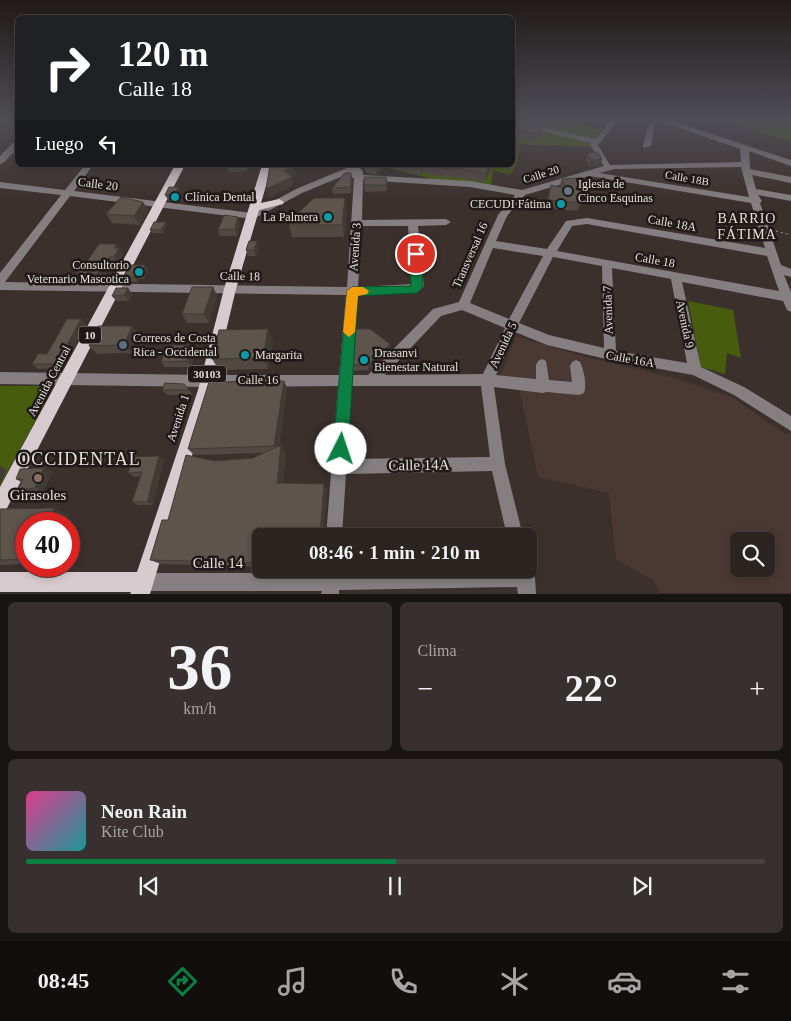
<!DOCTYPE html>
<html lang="es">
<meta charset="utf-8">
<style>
body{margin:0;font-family:"Times New Roman",serif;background:#38302e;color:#f1f3f6;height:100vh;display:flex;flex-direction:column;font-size:19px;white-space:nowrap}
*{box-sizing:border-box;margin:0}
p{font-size:16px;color:#a6a4a5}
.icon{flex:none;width:28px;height:28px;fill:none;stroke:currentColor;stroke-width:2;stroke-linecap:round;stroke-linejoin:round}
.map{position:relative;height:594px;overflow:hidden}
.panel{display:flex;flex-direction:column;gap:8px;padding:8px;background:#181412;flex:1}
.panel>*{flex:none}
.hud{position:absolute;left:15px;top:15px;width:500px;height:152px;border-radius:8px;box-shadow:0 2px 8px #0003,0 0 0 1px #48413f;background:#202124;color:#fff;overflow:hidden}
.controls{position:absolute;left:730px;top:532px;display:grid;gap:10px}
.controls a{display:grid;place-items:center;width:45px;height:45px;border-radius:8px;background:#2c2421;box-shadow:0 2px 8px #0003,0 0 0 1px #48413f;font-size:25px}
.speed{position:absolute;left:15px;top:512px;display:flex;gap:10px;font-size:25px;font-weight:700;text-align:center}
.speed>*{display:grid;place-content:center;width:65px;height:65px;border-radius:50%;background:#2c2421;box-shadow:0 2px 8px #0003,0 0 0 1px #48413f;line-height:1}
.speed .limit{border:8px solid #d22;background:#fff;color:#111}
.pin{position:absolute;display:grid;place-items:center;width:42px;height:42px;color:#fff;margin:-21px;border:2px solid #fff;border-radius:50%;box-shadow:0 1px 5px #0007}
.me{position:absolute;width:55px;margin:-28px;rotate:4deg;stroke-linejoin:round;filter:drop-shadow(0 0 4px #0008)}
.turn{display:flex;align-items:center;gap:18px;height:105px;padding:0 20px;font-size:22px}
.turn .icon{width:65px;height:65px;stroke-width:2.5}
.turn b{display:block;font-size:35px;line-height:42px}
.then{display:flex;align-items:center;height:48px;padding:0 20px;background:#0003;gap:10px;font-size:19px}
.big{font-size:38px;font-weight:700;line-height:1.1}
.panel .tile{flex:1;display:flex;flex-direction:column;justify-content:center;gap:8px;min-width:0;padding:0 18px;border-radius:8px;background:#38302e}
.panel .dial{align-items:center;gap:0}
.dial b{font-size:65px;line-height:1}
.song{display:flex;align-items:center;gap:15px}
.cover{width:60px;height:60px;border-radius:8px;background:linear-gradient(135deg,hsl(330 70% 55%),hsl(180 70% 35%))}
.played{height:5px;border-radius:2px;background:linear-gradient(90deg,#0b8043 50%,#48413f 50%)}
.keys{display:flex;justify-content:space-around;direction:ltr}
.heat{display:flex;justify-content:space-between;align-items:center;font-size:28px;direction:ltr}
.panel .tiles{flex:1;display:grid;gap:8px;grid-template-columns:1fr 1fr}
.tile:last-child{grid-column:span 2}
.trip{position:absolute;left:252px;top:528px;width:285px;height:50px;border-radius:8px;background:#2c2421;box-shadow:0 2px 8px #0003,0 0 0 1px #48413f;font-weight:700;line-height:50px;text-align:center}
.dock{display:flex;height:80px;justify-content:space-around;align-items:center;background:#120e0d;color:#a6a4a5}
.dock .icon{width:35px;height:35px}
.dock .current{color:#0b8043}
.dock b{font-size:22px;color:#f1f3f6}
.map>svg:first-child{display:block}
</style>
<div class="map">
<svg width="791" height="594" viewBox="0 0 791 594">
<rect width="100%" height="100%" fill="#3b302c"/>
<path fill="#4a3832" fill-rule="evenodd" d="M516,336L585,357L672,377L733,398L784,433L791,435V593H660L653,580L616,559L609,493L538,477L519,387L499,379ZM739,541H766V569H739Z"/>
<path fill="#485c0d" d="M513,118H554L603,129L591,142L590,147L520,144C518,155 519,167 510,174L493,171L491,185L429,181V178L385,167L512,165Z
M716,118H791V142Z
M688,301L733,310L741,358L727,353L725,374L701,367Z
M0,386H54L0,486Z"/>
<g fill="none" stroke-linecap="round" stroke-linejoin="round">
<path stroke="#99908c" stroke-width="1" stroke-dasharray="2 3" stroke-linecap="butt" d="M765,118L791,126
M776,231L791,235"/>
<path fill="#857f81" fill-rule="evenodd" d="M613,118H621L598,145L610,165L741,162L740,149L656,120L651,146L644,148L643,146L650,118H663L791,160V166L749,151L750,169L791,177V183L752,175L756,189L791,195V201L758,195L762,201L760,203L781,265L791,269V277L784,275L791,292V312L787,310L783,301L682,282L701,367L744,387L791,416V431L734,395L693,375L610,360L547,345L515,332L496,375L536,379V365L538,361L542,359L546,361L549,380L572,382L570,366L572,362L576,360L580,362C584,370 587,385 584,393L579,395L546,392L543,393L494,387L505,464L523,536H507L492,471L346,474L342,536H326L338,386L205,387L0,384V372L205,375H339L346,295L0,290V273L61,195L0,188V182L65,190L85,165H93L74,191L252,213L296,189L354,165H365L360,169L363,171V175L470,181L522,190L604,166L590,145L591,143L520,126H512V122H520L595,139ZM741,167L749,197L599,173L615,169ZM343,176L354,178L347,287L5,282L70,196L253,219L302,193ZM589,176L751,203L765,248L587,218L566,221L547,249L496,241L507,216L525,195ZM363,180L470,187L515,195L498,215L459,302L433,309L368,375H352L357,295L417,293L424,286L418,226L446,225L451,222L446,219L362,220ZM587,224L767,256L779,291L557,251L572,226ZM362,226H408L412,284L358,287ZM493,248L543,256L509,319L470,303ZM553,257L602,266L604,348L549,335L519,323ZM612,268L671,279L687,363L616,351ZM462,310L505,328L483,374L385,375L441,316ZM352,386H481L490,457L347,459Z
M15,141H18V148L3,163L0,164V156Z
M529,563L535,578L536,594H518L517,587L339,590V594H321L322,591H144L138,588L135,582L138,576L144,573H323L324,569H340V573L515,570L529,569Z"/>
<path fill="#d7cbcf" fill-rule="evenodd" d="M175,165H185L6,510L0,513V487Z
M262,165H272L261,203L279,199L284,202L283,204L259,210L236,289L212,390L150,594H130L131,592H0V572H137L198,390L224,289Z"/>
</g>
<path fill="#504841" d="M531,118H549L546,126L542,125L537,141L533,140V142L512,137V120L537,123L539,119Z
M588,153L602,159L600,165L589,167L586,159Z
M227,165H249L247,171L229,172Z
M365,165H512L510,170L492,166L485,182L447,176V178L422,172L420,175L386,166L376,174L368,173L365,171Z
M386,177L387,191L365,192L364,185Z
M562,179L581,203L577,211L545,208L551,185L559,187Z
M352,180L351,193L333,194L332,188Z
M178,187L181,194L178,201H169L165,195Z
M143,202L148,211L140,225L112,223L106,214Z
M347,210L344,237H292L289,225L296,215Z
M238,217L241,223L237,236H220L218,230Z
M167,225L163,233H152L150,230Z
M257,241L259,247L256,256H248L246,250Z
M116,244L123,254L118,263H113L101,280L81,279L76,273Z
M148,269L144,279H139L138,282H126L123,277Z
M213,287L217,296L209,323H187L182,314Z
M128,288L132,294L129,301H116L112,296Z
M81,319L86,324L62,368L38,369L32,364L47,354Z
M139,334L131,353L97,354L89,346Z
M273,340L268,369L219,370L212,359Z
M390,344V349L368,370L354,371L353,365Z
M196,351L191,367H165L161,362Z
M184,384L193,395H167L162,390Z
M287,388L279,446L286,453L283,483L327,491L261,536V567L161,564L150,560L168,520L215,461L253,458L264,453L194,455L188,449Z
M159,456L164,460L153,505H138L132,502L141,476L134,477L128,473Z
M44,468L52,472L43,492L26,493L18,490L21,482L16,479Z
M0,509L69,515L26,524V564L0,565Z"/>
<path fill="#413b35" d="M518,148L515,157L512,164V160Z
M602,159L600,165L589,167L591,160Z
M245,165H249L247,171Z
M375,165H386V166L376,174Z
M422,165H423L422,172L420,175L421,166Z
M490,165H493L492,166L485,182L486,173Z
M293,168L295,176L286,178L284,170Z
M351,173L352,180L351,193Z
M292,177L293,186L268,198L266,189Z
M178,187L181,194L178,201L175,195Z
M345,198L347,210L344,237L342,225Z
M143,202L148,211L140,225L134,216Z
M238,217L241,223L237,236L235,229Z
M166,222L167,225L163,233L161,230Z
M257,241L259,247L256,256L254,250Z
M116,244L123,254L118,263L114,257V248Z
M109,257L113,263L101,280L97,274Z
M145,265L148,269L144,279L141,274Z
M136,274L139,279L138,282L134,277Z
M213,287L217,296L209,323L204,314Z
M128,288L132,294L129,301L124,295Z
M81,319L86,324L62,368L57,364Z
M132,326L139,334L131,353L124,345Z
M268,329L273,340L268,369L263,358Z
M390,344V349L368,370V365Z
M192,345L196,351L191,367L187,361Z
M284,381L287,388L278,453L274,446Z
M281,445L286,453L282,490L277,483Z
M159,456L164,460L153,505L147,502Z
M0,466L7,470L0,484Z
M44,468L52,472L43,492L35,488Z
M324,484L327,491L324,536H320Z
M54,508L69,515L65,524H47Z"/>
<path fill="#5d544c" stroke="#413b35" d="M512,120H518L543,124L540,132L536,131L535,134L512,128Z
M512,142L516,143L514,147L518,148L512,160Z
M598,152L602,159L591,160L588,153Z
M270,165H292L293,168L284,170L292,177L266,189Z
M432,165H490L486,173L448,167V169Z
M345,173H351V187L332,188Z
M364,177H386L387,185H364Z
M577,178L580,185L581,203L548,200L551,185L566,189L562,179Z
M169,187H178L175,195H165Z
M121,197L143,202L134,216L106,214Z
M314,198H345L342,225H289L291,214L296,215Z
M224,215L238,217L235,229L218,230Z
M154,222H166L161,230H150Z
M249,241H257L254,250H246Z
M99,244H116L114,248H119L114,257H109L97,274L76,273L86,263Z
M130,265H145L141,274H136L134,277H123Z
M192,287H213L204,314H182Z
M116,288H128L124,295L112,296Z
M67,319H81L57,364H32L38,354H47Z
M98,326H132L124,345L89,346Z
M268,329L263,358L212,359L219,330Z
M356,329H370L390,344L368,365H353Z
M167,345H192L187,361L161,362Z
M284,381L274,446L188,449L209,382Z
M165,383L184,384L189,390H162Z
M281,445L277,483L324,484L320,536H261V563L150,560L162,520H168L186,455L215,461L253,458Z
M159,456L147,502H132L142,472L128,473L133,457Z
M44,468L35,488L18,490L23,479H16L20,469Z
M54,508L47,524H26V559L0,560V509Z"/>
<linearGradient id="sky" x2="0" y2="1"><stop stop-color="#201a18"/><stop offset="0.59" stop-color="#4f4e56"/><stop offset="1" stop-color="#4f4e56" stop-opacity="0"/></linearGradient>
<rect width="791" height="201" fill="url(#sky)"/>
<path fill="#0b8043" stroke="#07532c" d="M416,250L421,254L423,286L417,293L358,296L348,449L346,454L341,457L335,454L333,449L347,291L352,287L411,286L410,254Z"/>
<path fill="#f59e0b" d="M352,287H363L369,291L367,294L358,296L355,332L349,337L343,332L347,291Z"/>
<circle fill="#6b7280" stroke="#1f1a18" stroke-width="2" cx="568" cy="191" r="5"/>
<g fill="#0f9aa8" stroke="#1f1a18" stroke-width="2">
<circle cx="175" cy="197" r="5"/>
<circle cx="561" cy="204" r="5"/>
<circle cx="328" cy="217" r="5"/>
<circle cx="139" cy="272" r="5"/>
<circle cx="245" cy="355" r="5"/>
<circle cx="364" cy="360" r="5"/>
</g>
<circle fill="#5c6f8a" stroke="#1f1a18" stroke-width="2" cx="123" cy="345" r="5"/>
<circle fill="#8d6e63" stroke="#1f1a18" stroke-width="2" cx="38" cy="478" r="5"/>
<g text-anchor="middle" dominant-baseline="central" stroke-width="5" stroke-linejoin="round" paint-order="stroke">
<g font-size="11" fill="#e6dfdc" stroke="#1f1a18">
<text transform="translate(541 174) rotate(-17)">Calle 20</text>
<text transform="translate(687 178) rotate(10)">Calle 18B</text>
</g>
<g fill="#1f1a18" stroke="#aaa4a1" stroke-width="1">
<rect x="79" y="326.5" width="22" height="17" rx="4"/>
<rect x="188" y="365.5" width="38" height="17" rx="4"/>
</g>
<g font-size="11" font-weight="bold" fill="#e6dfdc">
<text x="90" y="335">10</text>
<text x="207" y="374">30103</text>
</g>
<g font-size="12" fill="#e6dfdc" stroke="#1f1a18">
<text transform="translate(98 184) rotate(7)">Calle 20</text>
<text transform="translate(672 223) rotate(10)">Calle 18A</text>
<text transform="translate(355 247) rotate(-86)">Avenida 3</text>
<text transform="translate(470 255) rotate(-66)">Transversal 16</text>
<text transform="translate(655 260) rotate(10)">Calle 18</text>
<text transform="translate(240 276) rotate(1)">Calle 18</text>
<text transform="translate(608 310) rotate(-92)">Avenida 7</text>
<text transform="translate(685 324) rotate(78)">Avenida 9</text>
<text transform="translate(503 345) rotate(-65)">Avenida 5</text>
<text transform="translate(630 359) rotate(10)">Calle 16A</text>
<text x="258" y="380">Calle 16</text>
<text transform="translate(49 381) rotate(-62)">Avenida Central</text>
<text transform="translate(178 418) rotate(-72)">Avenida 1</text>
</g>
<g font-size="12" fill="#e6dfdc" stroke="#1f1a18" text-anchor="start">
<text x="578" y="184">Iglesia de<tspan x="578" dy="14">Cinco Esquinas</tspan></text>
<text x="185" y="197">Clínica Dental</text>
<text x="551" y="204" text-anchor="end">CECUDI Fátima</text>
<text x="318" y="217" text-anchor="end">La Palmera</text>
<text x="129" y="265" text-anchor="end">Consultorio<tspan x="129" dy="14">Veternario Mascotica</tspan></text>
<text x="133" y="338">Correos de Costa<tspan x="133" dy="14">Rica - Occidental</tspan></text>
<text x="374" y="353">Drasanvi<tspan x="374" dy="14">Bienestar Natural</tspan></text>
<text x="255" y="355">Margarita</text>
</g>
<g font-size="14" letter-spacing="1" fill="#e6dfdc" stroke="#1f1a18">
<text x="747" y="218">BARRIO<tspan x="747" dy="16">FÁTIMA</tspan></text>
</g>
<g font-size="15" fill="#e6dfdc" stroke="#1f1a18">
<text transform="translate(419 465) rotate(-1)">Calle 14A</text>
<text x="218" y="563">Calle 14</text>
</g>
<g font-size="15" fill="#e6dfdc" stroke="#1f1a18">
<text x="38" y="495">Girasoles</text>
</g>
<g font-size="18" letter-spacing="1" fill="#e6dfdc" stroke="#1f1a18">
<text x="79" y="459">OCCIDENTAL</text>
</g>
</g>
</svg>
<div class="controls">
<a><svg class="icon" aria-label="search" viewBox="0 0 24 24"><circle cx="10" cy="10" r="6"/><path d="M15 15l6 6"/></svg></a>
</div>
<div class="speed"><div class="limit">40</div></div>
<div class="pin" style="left:416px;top:254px;background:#d93025"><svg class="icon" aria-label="arrive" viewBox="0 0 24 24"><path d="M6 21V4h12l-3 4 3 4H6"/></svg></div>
<svg class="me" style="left:341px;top:449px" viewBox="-20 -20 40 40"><circle r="19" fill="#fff"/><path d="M0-13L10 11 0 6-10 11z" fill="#0b8043"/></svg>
<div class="trip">08:46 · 1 min · 210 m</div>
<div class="hud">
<div class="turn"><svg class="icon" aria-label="right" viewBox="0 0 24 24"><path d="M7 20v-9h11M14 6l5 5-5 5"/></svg><div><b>120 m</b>Calle 18</div></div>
<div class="then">Luego<svg class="icon" aria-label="left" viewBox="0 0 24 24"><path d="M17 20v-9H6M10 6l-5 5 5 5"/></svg></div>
</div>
</div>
<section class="panel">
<div class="tiles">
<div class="tile dial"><b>36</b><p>km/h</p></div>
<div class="tile"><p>Clima</p>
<div class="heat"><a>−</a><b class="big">22°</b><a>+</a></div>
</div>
<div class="tile">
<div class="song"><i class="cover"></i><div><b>Neon Rain</b><p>Kite Club</p></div></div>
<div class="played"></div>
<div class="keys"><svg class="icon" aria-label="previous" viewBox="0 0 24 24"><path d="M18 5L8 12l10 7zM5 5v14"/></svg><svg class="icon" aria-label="pause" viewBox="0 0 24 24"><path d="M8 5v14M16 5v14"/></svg><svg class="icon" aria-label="next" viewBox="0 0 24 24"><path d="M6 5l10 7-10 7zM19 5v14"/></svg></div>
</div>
</div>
</section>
<nav class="dock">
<b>08:45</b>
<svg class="icon current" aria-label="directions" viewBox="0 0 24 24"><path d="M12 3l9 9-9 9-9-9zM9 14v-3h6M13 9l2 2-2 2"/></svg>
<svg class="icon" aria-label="music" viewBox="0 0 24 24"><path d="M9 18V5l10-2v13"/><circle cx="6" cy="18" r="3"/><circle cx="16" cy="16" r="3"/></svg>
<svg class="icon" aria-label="phone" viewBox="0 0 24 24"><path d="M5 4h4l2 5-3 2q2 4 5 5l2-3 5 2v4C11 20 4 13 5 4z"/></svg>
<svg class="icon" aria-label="climate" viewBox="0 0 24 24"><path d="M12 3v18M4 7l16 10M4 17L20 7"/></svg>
<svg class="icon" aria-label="car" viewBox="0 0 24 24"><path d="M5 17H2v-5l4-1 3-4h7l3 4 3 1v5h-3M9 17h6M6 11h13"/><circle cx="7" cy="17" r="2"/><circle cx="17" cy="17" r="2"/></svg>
<svg class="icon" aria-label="filters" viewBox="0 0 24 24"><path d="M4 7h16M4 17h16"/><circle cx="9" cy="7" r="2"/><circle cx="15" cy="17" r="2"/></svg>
</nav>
